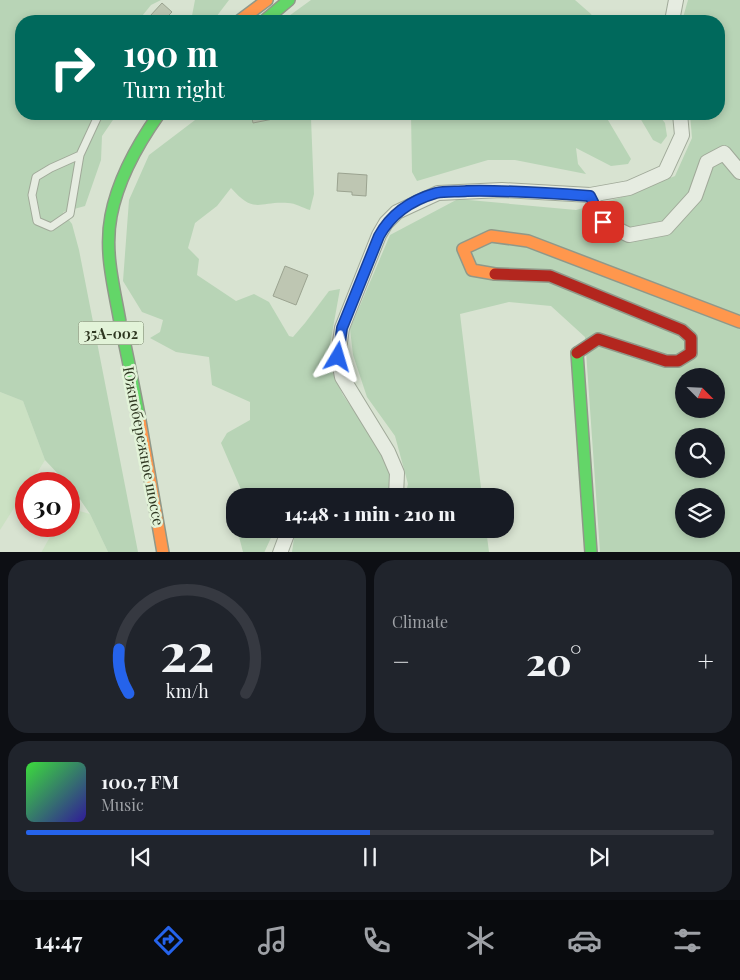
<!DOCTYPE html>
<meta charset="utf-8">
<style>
body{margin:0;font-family:"Playfair Display",serif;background:#20242c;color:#f1f3f6;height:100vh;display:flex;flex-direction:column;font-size:19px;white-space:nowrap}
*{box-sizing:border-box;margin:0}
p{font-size:16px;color:#9ea1a6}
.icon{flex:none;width:28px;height:28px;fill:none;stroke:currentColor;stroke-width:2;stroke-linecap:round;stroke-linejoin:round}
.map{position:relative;height:552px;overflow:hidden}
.sheet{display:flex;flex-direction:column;gap:8px;padding:8px;background:#0d0f14;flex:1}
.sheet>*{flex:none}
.banner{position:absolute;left:15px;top:15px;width:710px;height:105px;border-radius:20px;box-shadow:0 2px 8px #0003;background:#00695c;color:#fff;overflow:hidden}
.needle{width:32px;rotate:114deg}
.tools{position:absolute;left:675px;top:368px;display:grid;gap:10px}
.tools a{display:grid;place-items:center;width:50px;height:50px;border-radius:50%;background:#171b24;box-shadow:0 2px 8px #0003;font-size:25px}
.speed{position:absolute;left:15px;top:472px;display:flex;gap:10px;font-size:25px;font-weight:700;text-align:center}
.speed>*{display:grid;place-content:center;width:65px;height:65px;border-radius:50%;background:#171b24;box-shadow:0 2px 8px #0003;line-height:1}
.speed .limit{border:8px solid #d22;background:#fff;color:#111}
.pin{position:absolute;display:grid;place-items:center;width:42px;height:42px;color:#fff;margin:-21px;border-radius:10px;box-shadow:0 2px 8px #0006}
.me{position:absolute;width:55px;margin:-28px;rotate:7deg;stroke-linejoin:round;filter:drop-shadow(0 0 4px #0008)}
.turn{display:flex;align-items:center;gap:18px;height:105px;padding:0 25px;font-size:22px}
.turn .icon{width:65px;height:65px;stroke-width:2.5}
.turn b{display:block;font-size:35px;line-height:42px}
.big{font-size:38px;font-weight:800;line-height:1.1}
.sheet .card{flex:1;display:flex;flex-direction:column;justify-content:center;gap:8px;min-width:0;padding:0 18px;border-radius:20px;background:#20242c}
.sheet .dial{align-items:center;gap:0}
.dial svg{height:130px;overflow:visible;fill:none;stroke:#363941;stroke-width:7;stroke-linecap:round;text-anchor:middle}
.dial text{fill:#f1f3f6;stroke:none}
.song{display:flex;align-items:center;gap:15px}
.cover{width:60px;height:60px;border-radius:8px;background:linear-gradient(135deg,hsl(120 70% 55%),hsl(250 70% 35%))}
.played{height:5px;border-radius:2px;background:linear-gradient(90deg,#2563eb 50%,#363941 50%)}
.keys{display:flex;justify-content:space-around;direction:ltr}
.heat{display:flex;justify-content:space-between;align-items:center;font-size:28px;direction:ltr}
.sheet .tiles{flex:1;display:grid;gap:8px;grid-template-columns:1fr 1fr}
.card:last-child{grid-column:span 2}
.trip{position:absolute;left:226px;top:488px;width:288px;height:50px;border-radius:20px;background:#171b24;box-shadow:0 2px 8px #0003;font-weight:800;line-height:50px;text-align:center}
.menu{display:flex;height:80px;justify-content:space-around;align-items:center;background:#090b0e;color:#9ea1a6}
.menu .icon{width:35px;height:35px}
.menu .active{color:#2563eb}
.menu b{font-size:22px;color:#f1f3f6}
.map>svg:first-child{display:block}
</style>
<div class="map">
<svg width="740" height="553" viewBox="0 0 740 553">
<rect width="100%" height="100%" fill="#d8e3d1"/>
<path fill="#cbe1c3" d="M0,392L23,401L45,460L30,484H26V489L0,530Z
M69,508L90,514L108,552L41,553L56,526H69Z"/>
<path fill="#b8d4b6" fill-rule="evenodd" d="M0,0H161L151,5L138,21H21V114H117L102,136L101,160L85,206L63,212L72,224L79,250L138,552H108L90,514L75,492L45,460L23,401L0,392Z
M195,0H229L213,21H191Z
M311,0H575L591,14L595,21H282Z
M688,0H740V552H600L585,337L551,306L509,302L460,314L482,496H405L408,484L395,436L367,397L353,355L350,329L390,235L458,199L576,210L619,198L675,176L692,138L690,114H719V21H682ZM684,376H716V409H684ZM684,436H716V469H684ZM684,496H716V529H684Z
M203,114H658L665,123L667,136L661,144L653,140L640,118L605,115L631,159L628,164L611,166L576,148L578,164L586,174L515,160H488L417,181L412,172L411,114L311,118L314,194L310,210C303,208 295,203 288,203C258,201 255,215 231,188L217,206L195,223L188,248L199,259L197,275L236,301L254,294L269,302L289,336L293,337L305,323L329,291L340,289L327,361L343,395L386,457L391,480L389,492L384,496H241L240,487L221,443L227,433L250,420V402L212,385L209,357L176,352L150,338L160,332L163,320L142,312L123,281L129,200L149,155Z
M237,529H275L264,553L243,552Z
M307,529H486L489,552H292L294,538Z"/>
<path fill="#bec6b2" stroke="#9ba390" d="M162,3L172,12L163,21H155L150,16Z
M251,114H298L253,123Z
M338,173L367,175L366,196L352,195V192L337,191Z
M617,202L620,214L610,217L606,205Z
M285,266L308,275L296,305L273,296Z"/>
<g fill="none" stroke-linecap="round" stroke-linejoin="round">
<g stroke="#a0a999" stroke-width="9">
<path id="lane" d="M80,155L51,168L36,177L32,195L37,221L51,227L70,214L80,155L99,114"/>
</g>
<g stroke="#a0a999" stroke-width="16">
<path id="street" d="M672,21L676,0
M590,195L603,222L629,235L666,228L695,196L707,162L724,153L740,172
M396,496L397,473L388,452L342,377L338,357L342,328L379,235L386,223L397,212L438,193L502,190L590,195L629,188L665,172L682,135L680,114
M280,553L289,529"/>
</g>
<g stroke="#909889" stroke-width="14">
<path id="fast" d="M264,21L289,0
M577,353L591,553
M139,415C133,384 127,353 120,322C114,287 104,252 111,216C118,179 137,145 159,114"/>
</g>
<g stroke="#909889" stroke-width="14">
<path id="slow" d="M239,21L267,0
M495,274L472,270L463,249L491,236L528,241L740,322
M139,415L163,553"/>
</g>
<g stroke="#909889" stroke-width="14">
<path id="jam" d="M495,274L550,276L682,330L691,338V353L678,361H666L598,339L577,353"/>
</g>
<use href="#lane" stroke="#e6ece1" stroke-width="7"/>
<use href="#street" stroke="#e6ece1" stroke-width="14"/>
<use href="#fast" stroke="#63d668" stroke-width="11"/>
<use href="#slow" stroke="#ff974d" stroke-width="11"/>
<use href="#jam" stroke="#b3261e" stroke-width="11"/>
</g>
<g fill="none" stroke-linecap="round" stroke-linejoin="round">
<g stroke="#184099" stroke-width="12">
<path id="route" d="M338,357L342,328L379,236C391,214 412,200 436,193C445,191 457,192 467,191C508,190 549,193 590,196L603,222"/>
</g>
<use href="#route" stroke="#2563eb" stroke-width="9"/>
</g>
<g text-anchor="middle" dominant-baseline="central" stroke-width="5" stroke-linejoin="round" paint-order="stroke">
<rect fill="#e2f3d8" stroke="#656f58" stroke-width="1" x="78.5" y="321.5" width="65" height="23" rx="4"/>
<g font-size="14" font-weight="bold" fill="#2f3721">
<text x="111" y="333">35А-002</text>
</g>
<g font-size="15" fill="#2f3721" stroke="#e2f3d8">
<text transform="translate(144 446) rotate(79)">Южнобережное шоссе</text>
</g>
</g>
</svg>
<div class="tools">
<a><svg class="needle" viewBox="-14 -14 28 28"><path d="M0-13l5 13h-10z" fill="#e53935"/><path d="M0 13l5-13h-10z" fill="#9ea1a6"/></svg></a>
<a><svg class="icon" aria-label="search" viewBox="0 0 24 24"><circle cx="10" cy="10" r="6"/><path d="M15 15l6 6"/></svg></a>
<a><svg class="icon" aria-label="layers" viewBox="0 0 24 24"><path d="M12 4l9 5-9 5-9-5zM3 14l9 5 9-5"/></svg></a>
</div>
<div class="speed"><div class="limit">30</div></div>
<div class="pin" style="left:603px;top:222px;background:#d93025"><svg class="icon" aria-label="arrive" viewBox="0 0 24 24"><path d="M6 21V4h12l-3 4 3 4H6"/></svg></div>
<svg class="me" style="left:338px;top:357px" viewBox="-20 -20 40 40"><path d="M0-17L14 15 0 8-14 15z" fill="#2563eb" stroke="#fff" stroke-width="4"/></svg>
<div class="trip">14:48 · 1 min · 210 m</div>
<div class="banner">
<div class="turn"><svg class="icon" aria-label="right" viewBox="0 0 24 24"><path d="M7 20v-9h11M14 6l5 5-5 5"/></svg><div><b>190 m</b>Turn right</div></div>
</div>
</div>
<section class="sheet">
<div class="tiles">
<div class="card dial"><svg viewBox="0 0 100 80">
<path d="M14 69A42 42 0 1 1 86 69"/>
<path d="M14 69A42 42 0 0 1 8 42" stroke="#2563eb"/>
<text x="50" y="56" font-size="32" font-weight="700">22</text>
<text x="50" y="72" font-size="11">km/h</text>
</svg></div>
<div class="card"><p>Climate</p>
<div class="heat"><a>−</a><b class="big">20°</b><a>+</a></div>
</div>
<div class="card">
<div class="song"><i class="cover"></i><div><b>100.7 FM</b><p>Music</p></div></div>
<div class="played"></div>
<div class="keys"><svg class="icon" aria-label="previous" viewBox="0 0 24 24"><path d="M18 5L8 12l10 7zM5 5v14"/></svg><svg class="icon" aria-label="pause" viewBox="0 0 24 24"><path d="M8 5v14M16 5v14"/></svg><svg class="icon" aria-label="next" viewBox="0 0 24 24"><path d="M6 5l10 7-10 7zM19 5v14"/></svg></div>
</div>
</div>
</section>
<nav class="menu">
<b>14:47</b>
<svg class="icon active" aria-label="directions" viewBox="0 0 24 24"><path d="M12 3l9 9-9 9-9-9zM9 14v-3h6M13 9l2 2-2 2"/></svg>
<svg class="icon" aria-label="music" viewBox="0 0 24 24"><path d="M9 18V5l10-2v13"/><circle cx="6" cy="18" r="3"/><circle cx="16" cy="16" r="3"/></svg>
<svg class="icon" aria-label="phone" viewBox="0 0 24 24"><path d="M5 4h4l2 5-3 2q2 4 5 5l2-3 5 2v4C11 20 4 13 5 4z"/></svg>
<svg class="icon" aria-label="climate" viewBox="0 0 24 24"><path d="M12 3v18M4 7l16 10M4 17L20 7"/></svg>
<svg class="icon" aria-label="car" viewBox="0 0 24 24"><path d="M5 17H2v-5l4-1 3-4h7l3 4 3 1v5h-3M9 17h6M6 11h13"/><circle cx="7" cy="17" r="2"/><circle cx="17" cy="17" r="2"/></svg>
<svg class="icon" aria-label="filters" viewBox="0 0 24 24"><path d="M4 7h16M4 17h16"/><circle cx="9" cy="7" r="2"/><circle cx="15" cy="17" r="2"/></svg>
</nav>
